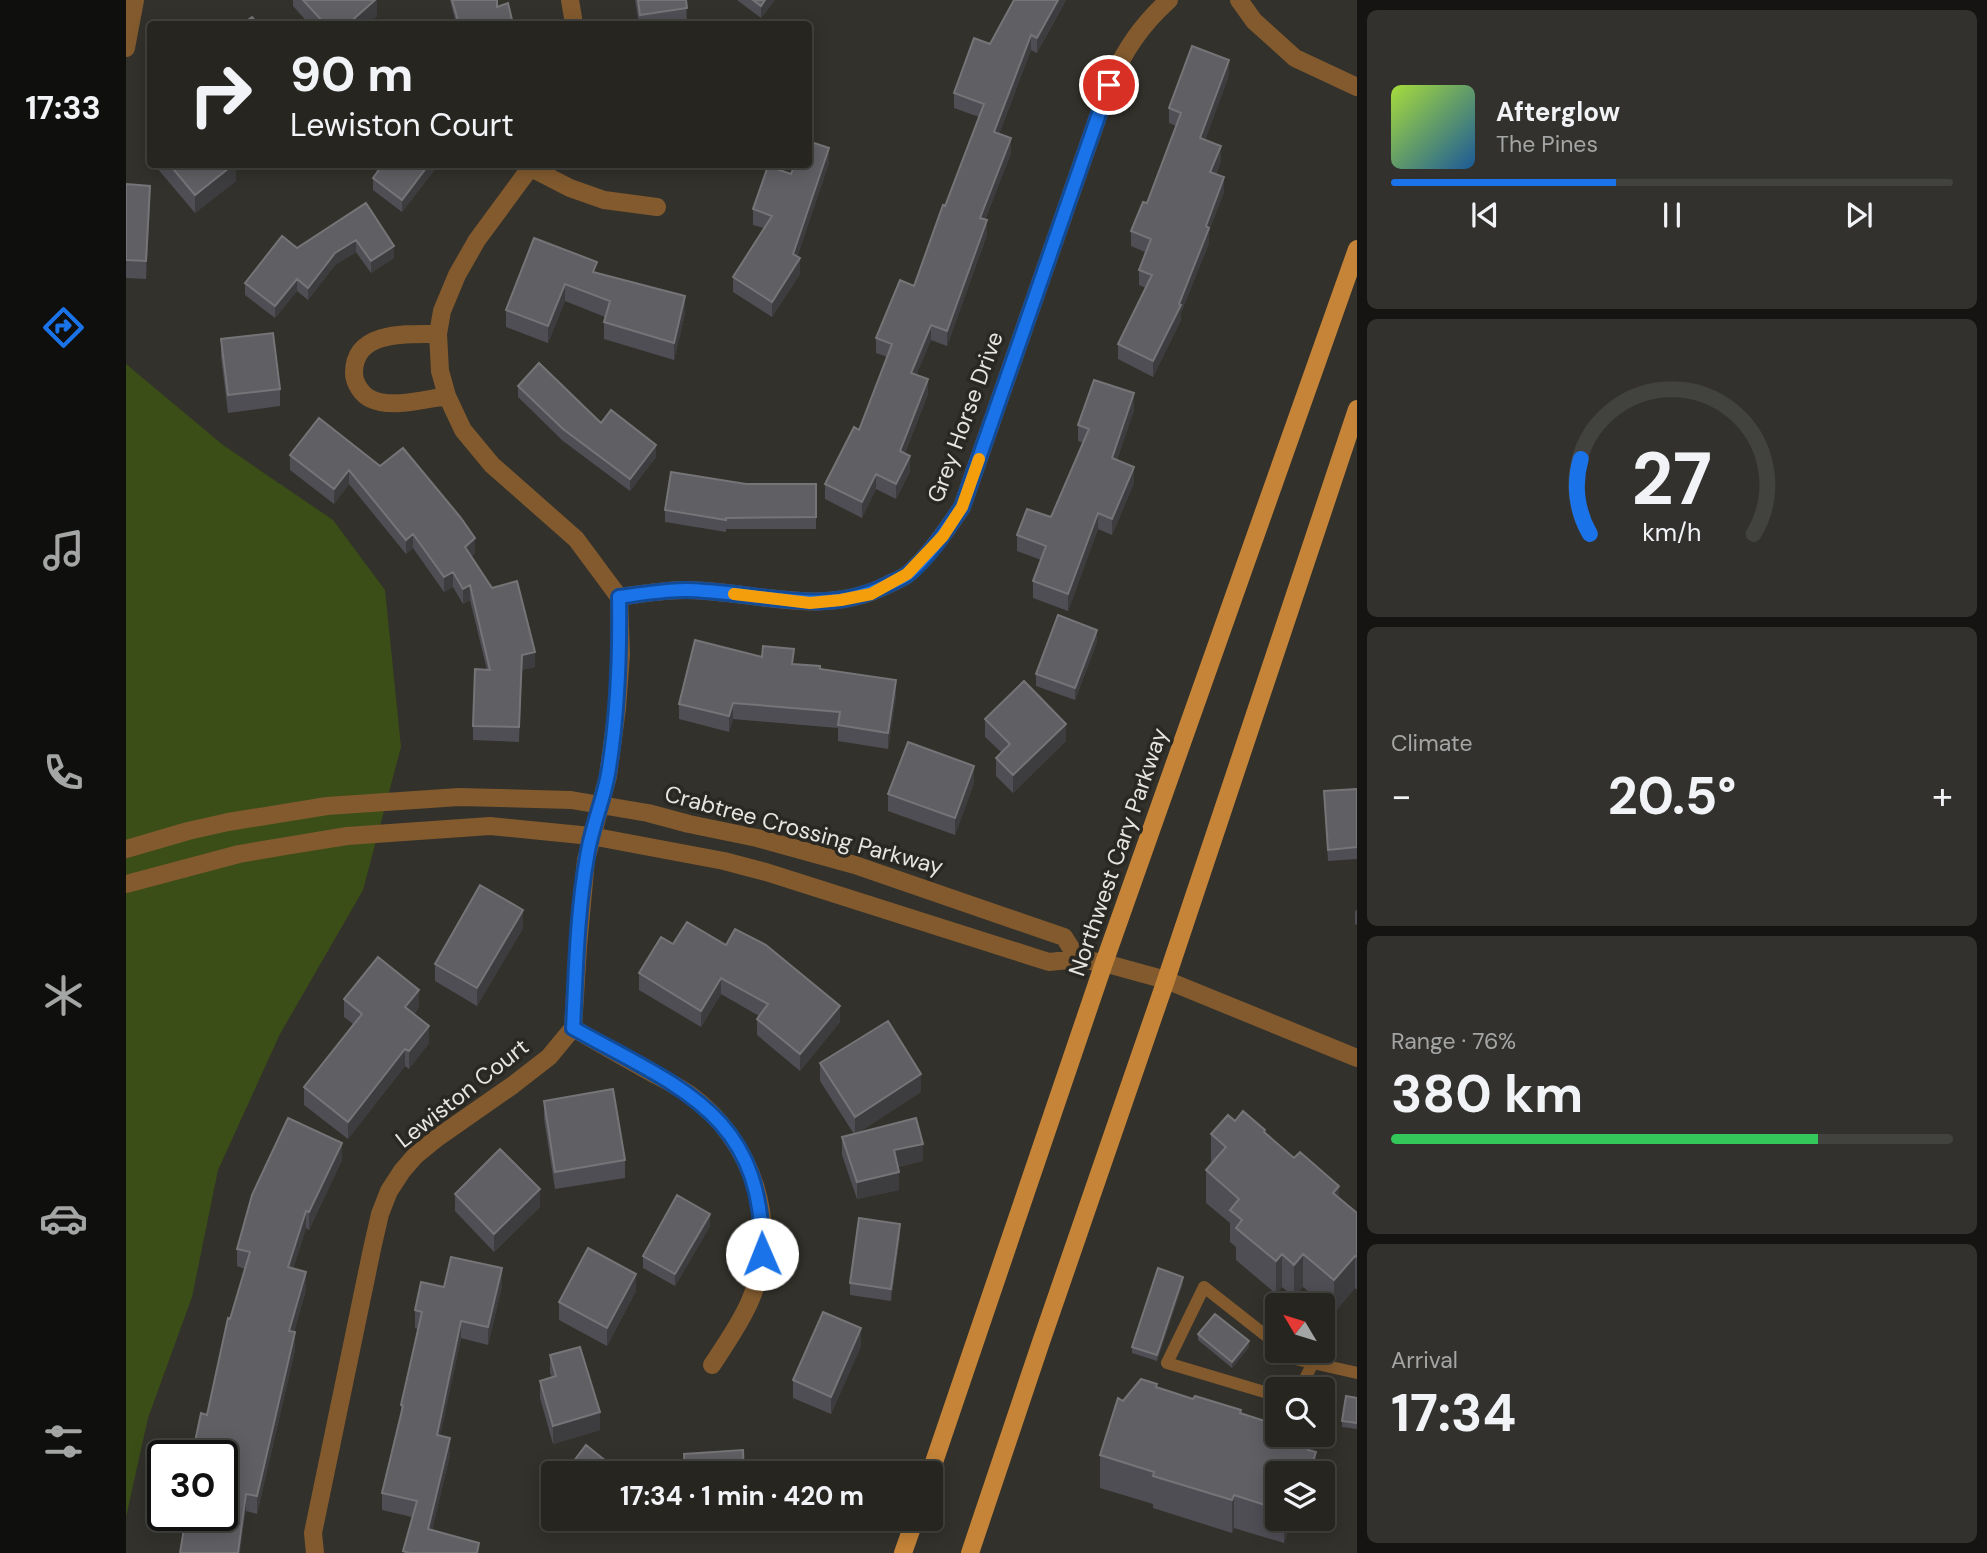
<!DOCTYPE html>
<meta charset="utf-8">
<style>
body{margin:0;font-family:"DM Sans",sans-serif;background:#32312d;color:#f1f3f6;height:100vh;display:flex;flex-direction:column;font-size:26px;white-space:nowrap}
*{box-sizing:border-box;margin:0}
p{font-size:23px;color:#a4a5a5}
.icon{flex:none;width:38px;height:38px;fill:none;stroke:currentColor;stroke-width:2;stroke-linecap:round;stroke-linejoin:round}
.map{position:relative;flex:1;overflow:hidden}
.drawer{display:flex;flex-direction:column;gap:10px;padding:10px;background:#151412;width:630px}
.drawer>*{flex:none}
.hud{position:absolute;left:21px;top:21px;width:665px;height:147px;border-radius:7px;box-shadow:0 4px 18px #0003,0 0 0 2px #42423e;background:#262520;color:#f1f3f6;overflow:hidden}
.needle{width:46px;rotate:308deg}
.buttons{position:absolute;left:1139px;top:1293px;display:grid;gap:14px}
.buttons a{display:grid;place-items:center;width:70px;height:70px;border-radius:7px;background:#262520;box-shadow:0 4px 18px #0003,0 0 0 2px #42423e;font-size:35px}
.speed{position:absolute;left:21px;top:1440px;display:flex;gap:14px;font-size:35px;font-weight:700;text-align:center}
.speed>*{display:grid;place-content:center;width:91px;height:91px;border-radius:50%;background:#262520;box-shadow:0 4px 18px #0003,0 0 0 2px #42423e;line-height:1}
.speed .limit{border:4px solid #111;border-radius:10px;background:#fff;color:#111}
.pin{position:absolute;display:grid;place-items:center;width:60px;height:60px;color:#fff;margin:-30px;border:4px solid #fff;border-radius:50%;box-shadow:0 2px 7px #0007}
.me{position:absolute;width:77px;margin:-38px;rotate:359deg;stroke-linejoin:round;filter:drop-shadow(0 0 5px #0008)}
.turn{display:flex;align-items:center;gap:24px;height:147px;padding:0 28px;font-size:32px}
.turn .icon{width:91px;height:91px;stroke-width:2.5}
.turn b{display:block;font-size:49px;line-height:60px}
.big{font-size:52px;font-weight:700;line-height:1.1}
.drawer .card{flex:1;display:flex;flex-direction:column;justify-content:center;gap:10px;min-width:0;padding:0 24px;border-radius:10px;background:#32312d}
.drawer .dial{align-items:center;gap:0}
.dial svg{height:182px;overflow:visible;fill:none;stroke:#42423e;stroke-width:7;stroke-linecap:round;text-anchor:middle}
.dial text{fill:#f1f3f6;stroke:none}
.song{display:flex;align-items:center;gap:21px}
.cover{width:84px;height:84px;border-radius:10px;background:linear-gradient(135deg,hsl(80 70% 55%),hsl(210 70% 35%))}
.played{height:7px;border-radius:4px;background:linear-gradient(90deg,#1a73e8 40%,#42423e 40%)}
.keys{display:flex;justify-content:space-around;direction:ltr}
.heat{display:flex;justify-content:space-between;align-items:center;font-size:38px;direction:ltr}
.charge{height:10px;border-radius:5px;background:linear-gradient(90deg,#34c759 76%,#42423e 0)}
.trip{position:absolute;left:415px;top:1461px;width:402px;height:70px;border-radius:7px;background:#262520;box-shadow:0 4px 18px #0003,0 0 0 2px #42423e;font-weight:700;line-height:70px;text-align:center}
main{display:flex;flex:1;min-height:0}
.menu{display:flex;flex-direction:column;width:126px;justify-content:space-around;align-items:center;background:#0f0f0d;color:#a4a5a5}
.menu .icon{width:49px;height:49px}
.menu .selected{color:#1a73e8}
.menu b{font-size:32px;color:#f1f3f6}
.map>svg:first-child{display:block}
</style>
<main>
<nav class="menu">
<b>17:33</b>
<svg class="icon selected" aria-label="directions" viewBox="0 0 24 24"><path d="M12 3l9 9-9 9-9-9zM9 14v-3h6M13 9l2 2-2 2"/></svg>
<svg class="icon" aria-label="music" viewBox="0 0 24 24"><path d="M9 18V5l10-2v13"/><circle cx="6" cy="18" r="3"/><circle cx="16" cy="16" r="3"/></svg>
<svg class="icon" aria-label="phone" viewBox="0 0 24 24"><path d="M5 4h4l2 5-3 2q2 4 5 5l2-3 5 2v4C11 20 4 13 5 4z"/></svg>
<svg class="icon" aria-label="climate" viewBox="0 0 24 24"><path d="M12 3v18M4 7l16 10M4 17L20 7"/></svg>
<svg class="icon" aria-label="car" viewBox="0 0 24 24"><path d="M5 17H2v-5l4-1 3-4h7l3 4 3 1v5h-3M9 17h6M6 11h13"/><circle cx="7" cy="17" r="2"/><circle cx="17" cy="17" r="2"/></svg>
<svg class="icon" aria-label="filters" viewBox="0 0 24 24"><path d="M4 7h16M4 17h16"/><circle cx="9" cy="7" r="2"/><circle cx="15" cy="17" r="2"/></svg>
</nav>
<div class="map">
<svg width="1231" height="1553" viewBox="0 0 1231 1553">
<rect width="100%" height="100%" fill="#32312b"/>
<path fill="#3b4e17" d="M0,364L97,445L207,520L259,590L275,747L237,890L154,1034L92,1170L66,1297L22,1418L0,1517Z"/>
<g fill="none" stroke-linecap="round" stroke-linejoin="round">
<path stroke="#825a2e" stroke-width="12" d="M1152,1345L1078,1287L1041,1363L1152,1396
M1159,1351L1169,1359L1231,1373
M1173,1390L1187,1363"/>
<path stroke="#825a2e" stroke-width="18" d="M444,0L448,24
M1113,0L1128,21L1169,58L1231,87
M0,48L9,0
M405,168L444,188L478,200L531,207
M312,334C282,334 228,330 228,373C228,383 236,395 245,399C265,409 300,399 321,396
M493,597C522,593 549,588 579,591C643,595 702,616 763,584C769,581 777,578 782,574C803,556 821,529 836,507L983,85C998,51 1015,25 1043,0
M0,849L62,831L102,822L201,806L333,797L445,800L522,813L563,824L631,838L729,865L938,937L952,959
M0,884L113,854L166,845L221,836L364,826L465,836L598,861L640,872L923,962L952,959L978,963L1040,980L1231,1058
M447,1028C473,1043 499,1058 526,1073C538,1079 551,1086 563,1094C627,1140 656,1227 624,1301C614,1324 599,1345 586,1365
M189,1553L187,1533L246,1249L254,1214L263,1191L276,1171L289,1156L311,1138L387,1085L423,1057L447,1028L452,947L460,860L482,776L491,708L495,654L493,597L450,539L366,465L337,430L321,396L314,371L312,334L316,311L331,275L351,240L407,164"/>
<path stroke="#c58438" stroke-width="18" d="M804,1474L978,963L1231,249
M777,1553L789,1519
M844,1553L915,1342L1040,980L1231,409"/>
</g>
<path fill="#504e55" d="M167,0H251V16L242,24H183L167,6Z
M324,0H371V7L387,24H330Z
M509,0H560L561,24H513Z
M611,0H649L635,18Z
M940,0L911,53L905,50L873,134L885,153L859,220L861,235L821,346L805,340L790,375L802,394L779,453L784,471L770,499L750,489L736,518L699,499V484L733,430L761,357L750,353V338L788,286L853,117L828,108V93L864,44Z
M1103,75L1079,140L1095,161L1090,174L1098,192L1083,231V243L1055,313V320L1027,377L992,359V344L1020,288L1013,285V270L1019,252L1005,246V231L1021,203L1050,126L1043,123V108Z
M703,163L671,257L674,274L646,317L607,292V277L638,228L627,225V209L665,174Z
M31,164H110V181L69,213L31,168Z
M257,164H313L276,212L247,190V178Z
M0,184L24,203L20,279L0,278Z
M240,203L268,258L245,273L230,252L209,265L182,300L171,291L149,318L119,295V283Z
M408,238L471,273L559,314L548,360L478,339V322L479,317L439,301L422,343L380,327V310Z
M95,339L154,389V406L102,413L95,357Z
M392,386L475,423L530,457L504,491L437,441L392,397Z
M1008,410L991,460L1008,483L986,535L972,529L942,611L907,598V581L915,560L891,551V535L925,517L957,443L952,441V425Z
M193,418L349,553L345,557L409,667L396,670L393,742L347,740V726L361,670L344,600L337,604L327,587L318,592L287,548L280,554L223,484L208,504L164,470V455Z
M620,484H690V529H600V532L539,522V510Z
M971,642L949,700L910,686V674Z
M636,657L694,669L770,696L762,749L712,741V728L607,719L603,732L553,719V704Z
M859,719L940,741L887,793L870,776V758L876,753L859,737Z
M848,783L829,835L762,811V794Z
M1231,789V859L1202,861L1198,791Z
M1231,909V925L1229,924V912Z
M397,928L351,1006L309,981V964Z
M547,944L714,1022L674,1071L631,1035V1019L633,1016L595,994L575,1027L513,990V973Z
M218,999L293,1007L288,1014L303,1043L283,1069L279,1066L222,1139L178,1105V1087L227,1024L218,1017Z
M694,1063L795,1092L730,1134L797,1161L771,1167L773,1190L731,1199L716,1155V1137L728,1134L694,1081Z
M418,1101L499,1160V1178L429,1189L418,1119Z
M1109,1121L1139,1134L1231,1213V1290L1229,1288L1208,1313L1177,1287L1168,1297L1156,1287L1150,1294L1110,1260V1247L1104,1242V1223L1080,1203V1170L1085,1165V1134Z
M216,1160L183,1230L180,1228L167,1269L180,1290L168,1332L169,1350L131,1514L120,1511L81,1415L104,1319L119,1269L111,1266V1249Z
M329,1194L414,1207L368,1252L329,1211Z
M584,1226L549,1286L517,1268V1256Z
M774,1236L765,1301L724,1295V1283Z
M1057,1283L1031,1361L1006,1353V1347Z
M376,1286L362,1345L335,1338L314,1435L324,1455L306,1530L353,1553H277L286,1517L256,1510V1493L275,1413V1405L292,1329L289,1328V1310L318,1287Z
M510,1291L481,1346L433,1320V1302Z
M1072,1334L1123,1347L1106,1368L1072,1340Z
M735,1346L705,1414L667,1398V1380Z
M424,1355L474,1430L427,1444L414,1398V1381L426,1377L424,1373Z
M1031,1388L1151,1425L1187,1435V1451L1190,1474H1152V1519H1166L1158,1543L1108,1528L1106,1533L1027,1508V1504L974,1488V1455L997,1401Z
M1231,1398V1429L1216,1427V1421Z
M477,1519H502L493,1531Z"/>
<path fill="#3d3c3e" d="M249,0H251V16L242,24H222Z
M639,0H649L635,18V6Z
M932,0H940L911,53V38Z
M905,35V50L868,147V132Z
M1103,60V75L1074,153V138Z
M685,96V114L682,116V98Z
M885,138V153L854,233V218Z
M1095,146V161L1084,187V172Z
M703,148V163L667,269V254Z
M108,164H110V181L69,213V195Z
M303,164H313L276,212V200Z
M1098,177V192L1083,231V243L1055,313V320L1027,377V361L1053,304L1080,226Z
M24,186V203L20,279V261Z
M861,220V235L821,346V331Z
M230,240V252L209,265L182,300V288L209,253Z
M268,246V258L245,273V261Z
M674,258V274L646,317V302Z
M171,279V291L149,318V306Z
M439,284V301L422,343V326Z
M559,296V314L548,360V343Z
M805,325V340L785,388V373Z
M802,379V394L774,466V451Z
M1008,393V410L986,474V458Z
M530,445V457L504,491V479Z
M784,456V471L770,499V484Z
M1008,467V483L986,535V519Z
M223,470V484L208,504V489Z
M750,474V489L736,518V502Z
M972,513V529L942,611V594Z
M287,534V548L280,554V540Z
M349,538V553L339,562V547Z
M327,572V587L318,592V577Z
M344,585V600L337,604V589Z
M971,630V642L949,700V688Z
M409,652V667L396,670L393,742L396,655Z
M770,680V696L762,749V733Z
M607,703V719L603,732V716Z
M940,724V741L887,793V775Z
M848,766V783L829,835V818Z
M397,910V928L351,1006V988Z
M595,978V994L575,1027V1011Z
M293,990V1007L279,1024V1007Z
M714,1006V1022L674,1071V1054Z
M303,1026V1043L283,1069V1051Z
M279,1049V1066L222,1139V1122Z
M795,1074V1092L729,1135V1117Z
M216,1143V1160L183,1230V1212Z
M797,1144V1161L768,1167V1150Z
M773,1172V1190L731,1199V1182Z
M1213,1186V1219L1207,1193Z
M414,1189V1207L368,1252V1234Z
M180,1211V1228L162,1285V1267Z
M584,1214V1226L549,1286V1274Z
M774,1224V1236L765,1301V1289Z
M1156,1254V1287L1150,1294V1261Z
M1177,1254V1287L1168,1297V1265Z
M1229,1256V1288L1208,1313V1280Z
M376,1268V1286L362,1345V1327Z
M180,1272V1290L163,1349V1331Z
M510,1274V1291L481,1346V1328Z
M1057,1277V1283L1031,1361V1355Z
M335,1321V1338L311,1452V1435Z
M735,1328V1346L705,1414V1397Z
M169,1332V1350L131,1514V1496Z
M1123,1341V1347L1106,1368V1362Z
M474,1412V1430L427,1444V1426Z
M1186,1435H1187V1460L1190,1452V1474H1182V1450Z
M324,1438V1455L302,1547V1529Z
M120,1494V1511L114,1553H112Z
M1108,1495V1528L1106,1533V1500Z
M493,1519H502L493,1531Z
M1158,1519H1166L1158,1543Z"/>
<path fill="#605f64" stroke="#757477" stroke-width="2" d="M177,0H249L222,24H199Z
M326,0H371V7L382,3L387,24H333Z
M512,0H560L561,8L514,15Z
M627,0H639L635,6Z
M888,0H932L911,38L905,35L868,132L885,138L854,218L861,220L821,331L805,325L785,373L802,379L774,451L784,456L770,484L750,474L736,502L699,484L728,427L733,430L766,344L750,338L774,280L788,286L817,205L819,206L858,104L828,93L848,38L864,44Z
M126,17L132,24H116Z
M1066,46L1103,60L1074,138L1095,146L1084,172L1098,177L1080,226L1083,228L1053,304L1055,305L1027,361L992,344L1026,275L1013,270L1025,239L1005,231L1017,202L1021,203L1055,113L1043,108Z
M682,141L703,148L667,254L674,258L646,302L607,277L646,216L627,209L642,166L665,174L669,164H682Z
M43,164H108L69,195Z
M257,164H303L276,200L247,178Z
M0,184L24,186L20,261L0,260Z
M240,203L268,246L245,261L230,240L209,253L182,288L171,279L149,306L119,283L156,236L171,248Z
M408,238L471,262L467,272L559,296L548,343L478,322L484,301L439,284L422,326L380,310Z
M147,333L154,389L102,395L95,339Z
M413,363L475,423L485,410L530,445L504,479L437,429L392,386Z
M968,380L1008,393L986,458L1008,467L986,519L972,513L942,594L907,581L920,546L891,535L901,509L925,517L963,429L952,425Z
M193,418L254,466L277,448L335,518L349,538L339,547L366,588L391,581L409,652L396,655L393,727L347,726L349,669L364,670L344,585L337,589L327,572L318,577L287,534L280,540L223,470L208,489L164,455Z
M545,472L620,484H690V517L600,518V520L539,510Z
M932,615L971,630L949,688L910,674Z
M569,640L636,657L637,646L668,649L666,664L694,666V669L770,680L762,733L712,725L714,712L607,703L603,716L553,704Z
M898,681L940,724L887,775L870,758L884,744L859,719Z
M782,742L848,766L829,818L762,794Z
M1231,789V847L1202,850L1198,791Z
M354,885L397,910L351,988L309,964Z
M561,922L600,945L609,929L640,945L714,1006L674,1054L631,1019L642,1004L595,978L575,1011L513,973L535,937L547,944Z
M252,957L293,990L279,1007L303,1026L283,1051L279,1049L222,1122L178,1087L236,1014L218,999Z
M762,1021L795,1074L729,1117L694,1063Z
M487,1089L499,1160L429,1172L418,1101Z
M1117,1111L1139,1130L1138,1132L1168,1158L1174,1152L1213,1186L1207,1193L1231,1213V1257L1229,1256L1208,1280L1177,1254L1168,1265L1156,1254L1150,1261L1110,1228L1116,1220L1104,1210L1113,1199L1080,1170L1100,1147L1085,1134L1102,1115L1109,1121Z
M162,1118L216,1143L183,1212L180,1211L162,1267L180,1272L163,1331L169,1332L131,1496L120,1494L112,1553H54L60,1516H96V1456H66L75,1413L81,1415L102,1318L104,1319L124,1252L111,1249L126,1195Z
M790,1118L797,1144L768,1150L773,1172L731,1182L716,1137Z
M374,1149L414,1189L368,1234L329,1194Z
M551,1195L584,1214L549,1274L517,1256Z
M733,1218L774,1224L765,1289L724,1283Z
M462,1248L510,1274L481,1328L433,1302Z
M325,1257L376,1268L362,1327L335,1321L311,1435L324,1438L302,1529L353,1543L351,1553H284L277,1551L291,1501L256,1493L277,1406L275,1405L296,1312L289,1310L295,1282L318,1287Z
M1032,1268L1057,1277L1031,1355L1006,1347Z
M697,1312L735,1328L705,1397L667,1380Z
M1089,1314L1123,1341L1106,1362L1072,1334Z
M454,1347L474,1412L427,1426L414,1381L430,1376L424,1355Z
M1015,1379L1031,1384L1030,1387L1067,1399L1069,1396L1115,1410L1114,1413L1151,1425L1152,1424V1435H1186L1182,1450L1190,1452L1183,1474H1152V1509L1108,1495L1106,1500L1027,1476L1028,1472L974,1455L992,1398L997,1401Z
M1220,1396L1231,1398V1423L1216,1421Z
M460,1445L496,1474H438Z
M617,1450L618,1474H559L558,1454Z"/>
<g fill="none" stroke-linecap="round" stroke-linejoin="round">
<g stroke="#114b97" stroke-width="18">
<path id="route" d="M636,1254C638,1113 553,1088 447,1028C450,972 451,912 461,857C465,829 477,802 482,774C492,715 494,657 493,597C522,593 549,588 579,591C644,595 701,616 763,584C769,581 777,578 782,574C803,557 821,529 836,507L983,85"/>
</g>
<use href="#route" stroke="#1a73e8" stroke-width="12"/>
<path stroke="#f59e0b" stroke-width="12" d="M608,594L684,603L715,600L745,594L781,574L817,536L836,507L853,459"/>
</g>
<g text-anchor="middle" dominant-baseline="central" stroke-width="7" stroke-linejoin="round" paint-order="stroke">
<g font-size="23" fill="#e6e5e1" stroke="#292822">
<text transform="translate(839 417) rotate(-70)">Grey Horse Drive</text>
<text transform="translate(678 830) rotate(15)">Crabtree Crossing Parkway</text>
<text transform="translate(992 852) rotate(-71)">Northwest Cary Parkway</text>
<text transform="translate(336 1093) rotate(-38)">Lewiston Court</text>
</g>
</g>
</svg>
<div class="buttons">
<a><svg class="needle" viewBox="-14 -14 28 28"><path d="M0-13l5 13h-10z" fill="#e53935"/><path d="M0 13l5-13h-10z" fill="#a4a5a5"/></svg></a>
<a><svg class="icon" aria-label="search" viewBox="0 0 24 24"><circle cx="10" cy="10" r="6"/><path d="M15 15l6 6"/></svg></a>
<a><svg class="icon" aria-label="layers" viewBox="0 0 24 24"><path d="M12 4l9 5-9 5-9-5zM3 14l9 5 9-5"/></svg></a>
</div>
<div class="speed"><div class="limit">30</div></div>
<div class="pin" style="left:983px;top:85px;background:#d93025"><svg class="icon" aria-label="arrive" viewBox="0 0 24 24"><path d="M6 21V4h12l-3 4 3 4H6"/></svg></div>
<svg class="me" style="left:636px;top:1254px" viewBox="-20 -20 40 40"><circle r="19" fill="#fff"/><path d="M0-13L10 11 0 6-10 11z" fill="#1a73e8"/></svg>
<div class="trip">17:34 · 1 min · 420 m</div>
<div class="hud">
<div class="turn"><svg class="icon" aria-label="right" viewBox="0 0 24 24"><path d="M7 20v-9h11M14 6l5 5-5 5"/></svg><div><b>90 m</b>Lewiston Court</div></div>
</div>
</div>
<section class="drawer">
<div class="card">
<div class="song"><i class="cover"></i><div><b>Afterglow</b><p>The Pines</p></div></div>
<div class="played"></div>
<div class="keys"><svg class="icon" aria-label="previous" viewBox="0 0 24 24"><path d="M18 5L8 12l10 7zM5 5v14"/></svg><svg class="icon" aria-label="pause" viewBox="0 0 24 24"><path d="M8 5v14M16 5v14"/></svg><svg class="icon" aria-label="next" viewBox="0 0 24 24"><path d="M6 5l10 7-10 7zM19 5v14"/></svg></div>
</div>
<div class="card dial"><svg viewBox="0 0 100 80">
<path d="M14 69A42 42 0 1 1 86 69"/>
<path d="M14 69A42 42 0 0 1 10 36" stroke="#1a73e8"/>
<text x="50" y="56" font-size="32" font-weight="700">27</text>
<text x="50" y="72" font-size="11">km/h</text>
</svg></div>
<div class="card"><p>Climate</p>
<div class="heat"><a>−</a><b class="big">20.5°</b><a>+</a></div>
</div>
<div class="card"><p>Range · 76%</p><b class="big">380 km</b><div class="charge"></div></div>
<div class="card"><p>Arrival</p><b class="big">17:34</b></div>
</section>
</main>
